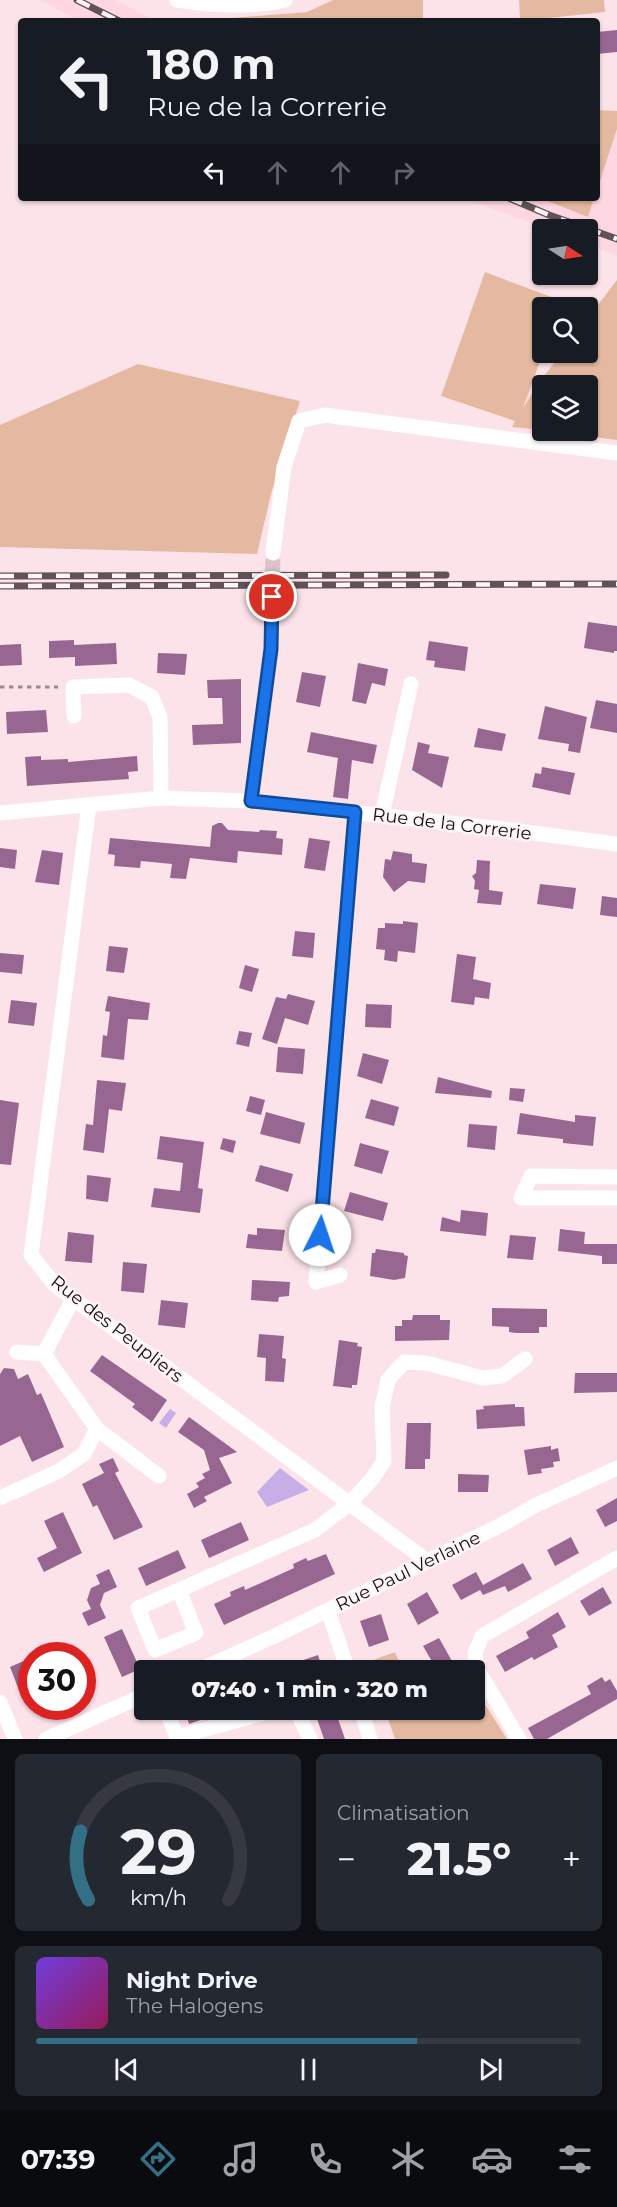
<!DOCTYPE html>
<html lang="fr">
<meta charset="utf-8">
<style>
body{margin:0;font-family:Montserrat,sans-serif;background:#242831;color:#f1f3f6;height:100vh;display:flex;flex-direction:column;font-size:22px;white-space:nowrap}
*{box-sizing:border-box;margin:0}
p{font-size:20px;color:#9ea1a6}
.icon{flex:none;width:33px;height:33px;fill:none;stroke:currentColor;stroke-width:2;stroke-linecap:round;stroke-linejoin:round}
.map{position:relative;height:1739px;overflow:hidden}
.panel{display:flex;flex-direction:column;gap:15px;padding:15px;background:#0d0f14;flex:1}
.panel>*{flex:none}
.top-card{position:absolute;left:18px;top:18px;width:582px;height:183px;border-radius:6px;box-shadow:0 2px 4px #0004;background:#171b24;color:#f1f3f6;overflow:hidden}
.needle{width:39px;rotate:102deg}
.tools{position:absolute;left:532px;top:219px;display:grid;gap:12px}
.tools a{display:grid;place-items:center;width:66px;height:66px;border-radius:6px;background:#171b24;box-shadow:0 2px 4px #0004;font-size:30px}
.speed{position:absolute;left:18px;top:1642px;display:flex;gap:12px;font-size:30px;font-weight:700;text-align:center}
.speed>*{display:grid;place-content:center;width:78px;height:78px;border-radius:50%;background:#171b24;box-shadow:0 2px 4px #0004;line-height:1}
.speed .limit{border:9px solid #d22;background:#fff;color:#111}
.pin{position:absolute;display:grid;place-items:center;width:51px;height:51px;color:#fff;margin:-26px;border:3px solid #fff;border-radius:50%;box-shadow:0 2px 6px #0007}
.me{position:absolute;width:66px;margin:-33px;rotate:4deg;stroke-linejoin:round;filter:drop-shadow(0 0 4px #0008)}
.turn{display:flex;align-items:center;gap:21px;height:126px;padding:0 30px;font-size:27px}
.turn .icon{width:78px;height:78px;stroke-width:2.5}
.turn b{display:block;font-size:42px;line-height:51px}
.lanes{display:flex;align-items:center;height:57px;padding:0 30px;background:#0003;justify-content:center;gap:30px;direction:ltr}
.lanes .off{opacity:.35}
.big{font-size:45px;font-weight:800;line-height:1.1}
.panel .card{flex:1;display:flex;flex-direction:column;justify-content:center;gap:9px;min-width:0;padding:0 21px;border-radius:9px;background:#242831}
.panel .dial{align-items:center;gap:0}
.dial svg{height:156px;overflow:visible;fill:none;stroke:#363941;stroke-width:7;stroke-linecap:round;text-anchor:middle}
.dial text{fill:#f1f3f6;stroke:none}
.song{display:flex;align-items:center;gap:18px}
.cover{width:72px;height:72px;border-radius:9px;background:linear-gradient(135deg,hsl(260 70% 55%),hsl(330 70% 35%))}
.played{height:6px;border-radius:3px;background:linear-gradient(90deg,#336f86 70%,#363941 70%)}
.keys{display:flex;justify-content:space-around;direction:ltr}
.heat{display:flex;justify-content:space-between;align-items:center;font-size:33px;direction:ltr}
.panel .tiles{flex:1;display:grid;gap:15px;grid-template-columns:1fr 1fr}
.card:last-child{grid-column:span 2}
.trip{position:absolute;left:134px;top:1660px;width:351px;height:60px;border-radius:6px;background:#171b24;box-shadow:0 2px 4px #0004;font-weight:800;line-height:60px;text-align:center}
.menu{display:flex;height:96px;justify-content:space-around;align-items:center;background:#090b0e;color:#9ea1a6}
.menu .icon{width:42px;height:42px}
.menu .current{color:#336f86}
.menu b{font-size:27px;color:#f1f3f6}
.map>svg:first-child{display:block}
</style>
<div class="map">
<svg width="617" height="1739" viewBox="0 0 617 1739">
<rect width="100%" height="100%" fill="#fce3ea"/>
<path fill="#ffd7e3" d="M40,0H116L156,21H79Z
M617,129V256L588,245V230L547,229L464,198H540L588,216L594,198H597V190Z"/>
<path fill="#e5b9a1" d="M333,0H423V21H194L307,12Z
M519,0H604L605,12L520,21Z
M597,110L617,111V129L597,190Z
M540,198H594L588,217Z
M485,272L562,301L560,307L543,308V353L523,408L540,381L562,353L588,352V318L617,280V440L543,430H588V386H543V430L512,427L515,421L441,396Z
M138,364L300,401L271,494L257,554L0,547V425Z
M395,1652L403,1671H371L368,1662Z
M474,1687L507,1739H395L385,1710H474Z"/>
<path fill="#c8aee7" d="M170,1409L176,1413L166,1428L159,1423Z
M280,1468L309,1490L267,1507L257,1492Z"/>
<path fill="#986791" d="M617,30V52L597,54V32Z
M588,622L617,626V651H614V653L584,648Z
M74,640V645L116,643L117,664L75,666V657L49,658V641Z
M429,641L468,647L465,671L434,667L435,661L426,660Z
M21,644L22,665L0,666V645Z
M158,653L187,654L185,675L157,673Z
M358,663L388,669L385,686L372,683L366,704L352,701Z
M302,672L326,676L320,707L296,702Z
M241,679V743L193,745L192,725L223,724L222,698H208L207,680Z
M596,700L617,704V733L590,728Z
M545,706L587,717L580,753L568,751L569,744L538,739Z
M46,710L48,732L7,734L6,712Z
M478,728L506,734L502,751L474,747Z
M311,732L377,745L373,764L352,760L348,799L333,797L338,758L307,752Z
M418,742L430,745L428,753L449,757L442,788L412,770Z
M41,756V760L68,759V762L137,756L138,771L128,772L129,779L27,786L25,757Z
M542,767L575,773L570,795L532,787L535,773L541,774Z
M218,823H222L228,830L259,832L260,830L277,831L276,838L283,839L282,855L238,851L237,863L190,858L186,879L170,878L172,864L141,861L140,868L114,866L115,855L108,854L110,838L210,847L212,826Z
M309,838L330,841L325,871L304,868Z
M0,848L17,850L15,869L0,867Z
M42,850L63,853L59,885L35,882Z
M393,851L412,854V862L427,864L425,883L408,881L394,892L383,877L385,859L391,860Z
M477,860L490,861L489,890L503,892L501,905L477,903L479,890L474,889L475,881L472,876L476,873Z
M540,884L576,888L573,909L537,904Z
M602,896L617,898V917L600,915Z
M403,921L418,923L415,953L398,951L397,962L384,960L385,950L376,949L378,928H385V923L403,924Z
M295,931L315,933L313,958L292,956Z
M109,946L128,948L124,973L106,971Z
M0,953L24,955L22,974L0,972Z
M457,954L476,957L473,979L491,983L489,999L475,997L474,1005L451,1002Z
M245,965L259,969L252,992L239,988Z
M288,994L315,1001L308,1025L285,1018L277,1044L262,1039L276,997L286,999Z
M108,996L150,1003L148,1020L128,1019L124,1060L101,1057L103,1035L107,1036L110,1012L105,1011Z
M11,1000L37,1003L34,1026L8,1023Z
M366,1004L392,1005L391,1028L365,1027Z
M239,1031L252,1033L249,1047L236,1044Z
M278,1047L305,1049L303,1074L276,1072Z
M363,1053L389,1060L382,1084L357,1076Z
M438,1077L492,1091L491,1098L435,1093Z
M97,1080L126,1083L122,1111L109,1109L104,1153L83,1150L86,1124L93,1125Z
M510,1088L525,1089L523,1102L509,1100Z
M250,1096L265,1100L261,1115L246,1111Z
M371,1099L399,1107L394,1126L365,1118Z
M0,1100L19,1103L11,1165L0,1164Z
M266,1112L305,1123L300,1144L260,1134Z
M520,1113L575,1122V1115L596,1117L593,1146L563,1143V1139L517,1134Z
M469,1124L497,1126L495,1150L467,1147Z
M160,1136L204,1142L198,1188L203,1189L200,1213L151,1207L154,1188L180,1191L183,1163L157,1159Z
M223,1138L236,1141L233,1153L220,1149Z
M360,1143L389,1151L382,1174L354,1166Z
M260,1165L293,1174L288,1192L255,1181Z
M87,1175L111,1178L108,1202L86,1199Z
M350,1192L388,1203L383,1221L344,1211Z
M461,1210L488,1213L486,1236L440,1231L442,1217L460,1222Z
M257,1228L285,1230L282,1251L246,1248L248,1234L257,1235Z
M560,1229L585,1232L584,1244H617V1264H602V1256L558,1251Z
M68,1232L94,1235L92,1263L65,1261Z
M510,1235L536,1237L533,1260L507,1258Z
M376,1249L404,1253V1255L408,1256L405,1278L394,1280L370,1276L372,1253H375Z
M123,1262L147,1264L144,1293L121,1291Z
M252,1280L290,1282L289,1296L279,1297L278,1302L251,1300Z
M161,1300L188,1303L185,1328L158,1325Z
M492,1308L547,1309V1327H539V1333H516L509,1332V1327L492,1326Z
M413,1315H440V1320H450L449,1340L395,1341V1326H402V1320H412Z
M259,1334L284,1336L282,1358L286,1359L284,1382L265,1381L266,1358L257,1357Z
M339,1340L358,1343L357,1346L362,1347L357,1385H352V1388L333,1386Z
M102,1355L167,1400L152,1422L132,1407L135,1404L90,1371Z
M4,1368L14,1369L18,1379L28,1374L37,1395L41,1393L64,1447L32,1462L20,1436L0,1446V1374Z
M575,1373H617V1392L574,1393Z
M515,1404V1407H524L525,1426L477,1429L476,1410L484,1409L483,1406Z
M189,1417L237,1452L219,1458L232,1483L204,1497L207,1501L194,1508L187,1494L199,1487L196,1483L205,1478L202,1474L210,1470L204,1450L178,1432Z
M407,1423H431L430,1459H425V1469H405Z
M551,1446V1450L558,1448L560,1461L553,1462L554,1467L541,1469L542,1473L528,1475L524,1450Z
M113,1458L119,1471L115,1473L143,1527L114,1540L97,1505L93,1507L82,1484L104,1473L99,1464Z
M458,1474L489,1475L488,1492H458Z
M617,1498V1521L605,1527L596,1510Z
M63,1512L82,1553L44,1572L37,1558L57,1548L44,1521Z
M241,1522L249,1540L209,1558L201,1540Z
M571,1537L579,1553L555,1566L547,1550Z
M178,1550L186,1568L146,1586L138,1568Z
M326,1554L335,1574L224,1625L214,1604L231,1596L230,1592L244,1586L245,1590L272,1578L294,1568L293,1564L306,1558L308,1561Z
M523,1563L532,1579L508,1592L505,1586L483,1595L480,1590L461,1600L452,1585L476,1572L483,1585Z
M109,1569L117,1587L104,1593L100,1605L106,1618L88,1626L82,1613L91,1609L87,1600L91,1588L100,1584L96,1575Z
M603,1587L612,1603L589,1616L580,1601Z
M427,1592L439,1613L418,1625L407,1604Z
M558,1612L566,1627L552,1635L558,1647L534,1660L532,1657L505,1672L496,1656L529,1638L526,1632Z
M381,1614L389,1640L369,1647L360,1621Z
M122,1629L140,1669L122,1677L104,1637Z
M439,1638L452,1661L437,1670L423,1646Z
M318,1655L323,1671H277V1669Z
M28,1659L32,1666V1694L22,1698L10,1667Z
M602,1677L605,1682L610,1679L617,1691V1699L547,1739H534L528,1728L591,1694L587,1686Z
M185,1710H223V1712L189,1724Z
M314,1710H335L345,1739H324Z"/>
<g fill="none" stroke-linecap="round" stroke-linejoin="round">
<path stroke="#dac3c9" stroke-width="15" stroke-dasharray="15 8" stroke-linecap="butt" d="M272,597L273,553"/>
<path stroke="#9b878c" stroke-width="3" stroke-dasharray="4.5 4.5" stroke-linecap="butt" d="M0,687H58
M161,1662L164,1671"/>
<path stroke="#fff" stroke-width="15" d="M177,0C210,5 253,8 285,0
M273,553L284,467L299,421L325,415L617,453
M74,716L73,687L129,685L152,697L160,717L161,798
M251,801L271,649L272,597
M89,805L31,1255L55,1285L427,1561
M0,813L161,798L251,801L503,829L617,844
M382,815L411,684
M617,1177L531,1176L521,1198H617
M340,1275L316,1282L355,812
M17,1352L44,1354
M97,1429L159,1476
M0,1498L59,1471L84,1454L97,1429L44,1354L73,1299
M179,1590L196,1633L155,1650L138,1608L315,1530L349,1504L372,1479L384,1461L382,1407L388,1380L404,1362L426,1363L483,1378L502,1376L525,1359
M328,1610L348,1671
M197,1671L279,1634L503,1524L534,1506L617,1468
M0,1702L15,1739
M166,1710L177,1737L275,1710
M296,1710L310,1739
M361,1710L370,1739
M46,1739L144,1695
M519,1739L476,1667L475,1653L482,1636L617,1558"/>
<g stroke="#625156" stroke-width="7">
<path id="rail" d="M77,0L119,21
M509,198L549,215L617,239
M0,576L446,575
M0,586L617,584"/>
</g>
<use href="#rail" stroke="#fef5f8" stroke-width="4.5" stroke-dasharray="14" stroke-linecap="butt"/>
</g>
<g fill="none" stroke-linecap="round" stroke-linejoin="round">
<g stroke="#114b97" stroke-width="15">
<path id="route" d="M272,597L271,649L251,801L355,812L320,1235"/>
</g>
<use href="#route" stroke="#1a73e8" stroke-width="10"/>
</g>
<g text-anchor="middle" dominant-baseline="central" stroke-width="5" stroke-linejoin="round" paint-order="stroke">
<g font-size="18" fill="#190c10" stroke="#fef5f8">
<text transform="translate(452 824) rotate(7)">Rue de la Correrie</text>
<text transform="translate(117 1329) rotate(38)">Rue des Peupliers</text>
<text transform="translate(408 1571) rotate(-26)">Rue Paul Verlaine</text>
</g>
</g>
</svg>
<div class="tools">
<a><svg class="needle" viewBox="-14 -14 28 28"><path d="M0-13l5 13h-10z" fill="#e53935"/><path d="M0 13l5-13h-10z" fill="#9ea1a6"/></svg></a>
<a><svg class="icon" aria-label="search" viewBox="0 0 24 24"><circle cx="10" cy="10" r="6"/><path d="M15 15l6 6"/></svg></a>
<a><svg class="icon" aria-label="layers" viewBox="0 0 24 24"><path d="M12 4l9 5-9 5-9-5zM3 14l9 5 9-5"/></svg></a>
</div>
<div class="speed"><div class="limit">30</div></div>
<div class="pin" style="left:272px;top:597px;background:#d93025"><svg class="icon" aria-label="arrive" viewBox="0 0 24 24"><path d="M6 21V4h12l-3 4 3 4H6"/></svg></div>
<svg class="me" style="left:320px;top:1235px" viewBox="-20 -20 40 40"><circle r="19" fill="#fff"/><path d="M0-13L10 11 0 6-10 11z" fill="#1a73e8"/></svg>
<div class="trip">07:40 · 1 min · 320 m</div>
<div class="top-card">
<div class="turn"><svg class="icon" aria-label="left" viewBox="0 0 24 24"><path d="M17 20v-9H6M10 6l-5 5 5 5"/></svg><div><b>180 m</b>Rue de la Correrie</div></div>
<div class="lanes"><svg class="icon" aria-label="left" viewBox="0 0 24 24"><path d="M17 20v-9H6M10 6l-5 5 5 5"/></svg><svg class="icon off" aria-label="ahead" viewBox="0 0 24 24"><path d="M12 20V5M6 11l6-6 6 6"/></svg><svg class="icon off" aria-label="ahead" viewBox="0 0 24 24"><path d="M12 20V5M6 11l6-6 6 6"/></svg><svg class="icon off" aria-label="right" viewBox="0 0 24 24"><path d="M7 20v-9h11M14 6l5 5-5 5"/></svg></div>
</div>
</div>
<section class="panel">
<div class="tiles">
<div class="card dial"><svg viewBox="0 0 100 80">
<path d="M14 69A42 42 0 1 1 86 69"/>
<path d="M14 69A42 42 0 0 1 10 34" stroke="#336f86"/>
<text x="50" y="56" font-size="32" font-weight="700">29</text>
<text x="50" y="72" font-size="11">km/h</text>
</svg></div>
<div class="card"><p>Climatisation</p>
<div class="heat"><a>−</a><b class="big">21.5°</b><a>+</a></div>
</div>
<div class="card">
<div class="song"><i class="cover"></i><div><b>Night Drive</b><p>The Halogens</p></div></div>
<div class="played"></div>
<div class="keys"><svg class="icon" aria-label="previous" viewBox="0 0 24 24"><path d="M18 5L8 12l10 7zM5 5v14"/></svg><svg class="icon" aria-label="pause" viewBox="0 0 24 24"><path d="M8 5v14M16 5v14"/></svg><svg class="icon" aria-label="next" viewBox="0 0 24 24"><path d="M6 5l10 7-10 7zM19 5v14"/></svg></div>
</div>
</div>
</section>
<nav class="menu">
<b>07:39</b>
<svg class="icon current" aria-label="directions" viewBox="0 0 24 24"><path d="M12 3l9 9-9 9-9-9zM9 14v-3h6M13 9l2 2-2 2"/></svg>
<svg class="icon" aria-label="music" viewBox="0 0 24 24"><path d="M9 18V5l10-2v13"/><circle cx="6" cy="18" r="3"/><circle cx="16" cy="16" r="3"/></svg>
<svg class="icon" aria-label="phone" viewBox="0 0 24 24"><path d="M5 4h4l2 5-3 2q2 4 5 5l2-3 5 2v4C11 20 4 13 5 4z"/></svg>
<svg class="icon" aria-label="climate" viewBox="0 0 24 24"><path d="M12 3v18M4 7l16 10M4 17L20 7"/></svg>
<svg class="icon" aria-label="car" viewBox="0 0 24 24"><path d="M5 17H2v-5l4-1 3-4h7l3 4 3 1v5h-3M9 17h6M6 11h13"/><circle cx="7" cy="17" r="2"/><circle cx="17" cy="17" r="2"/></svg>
<svg class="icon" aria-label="filters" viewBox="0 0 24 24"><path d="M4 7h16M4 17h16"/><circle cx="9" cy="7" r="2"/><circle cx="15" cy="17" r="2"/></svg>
</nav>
